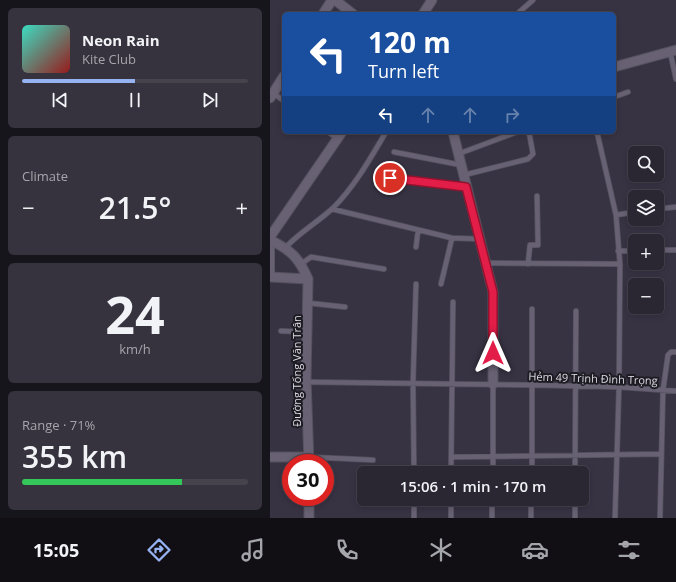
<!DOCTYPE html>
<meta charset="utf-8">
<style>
body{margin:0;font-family:"Open Sans",sans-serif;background:#36323e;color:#f1f3f6;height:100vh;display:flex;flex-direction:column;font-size:15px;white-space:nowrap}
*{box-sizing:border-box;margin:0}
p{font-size:13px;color:#a5a5ac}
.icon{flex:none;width:22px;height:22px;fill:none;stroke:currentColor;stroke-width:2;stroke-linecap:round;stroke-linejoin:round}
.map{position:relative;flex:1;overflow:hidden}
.drawer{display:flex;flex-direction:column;gap:8px;padding:8px;background:#17151c;width:270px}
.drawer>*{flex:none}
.banner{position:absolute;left:12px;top:12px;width:334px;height:122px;border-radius:6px;box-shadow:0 2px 6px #0003,0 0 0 1px #46434d;background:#1a4fa0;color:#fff;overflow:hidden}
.buttons{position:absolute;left:358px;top:146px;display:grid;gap:8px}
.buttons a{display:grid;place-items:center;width:36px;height:36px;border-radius:6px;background:#2a2632;box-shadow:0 2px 6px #0003,0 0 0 1px #46434d;font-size:20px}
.speed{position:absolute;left:12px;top:454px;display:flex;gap:8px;font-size:20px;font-weight:700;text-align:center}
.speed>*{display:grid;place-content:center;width:52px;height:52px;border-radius:50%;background:#2a2632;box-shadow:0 2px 6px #0003,0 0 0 1px #46434d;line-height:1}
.speed .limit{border:6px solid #d22;background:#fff;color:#111}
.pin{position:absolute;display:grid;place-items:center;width:34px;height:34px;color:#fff;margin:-17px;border:2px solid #fff;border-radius:50%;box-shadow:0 1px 4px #0007}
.me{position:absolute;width:44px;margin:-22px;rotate:0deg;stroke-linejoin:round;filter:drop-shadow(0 0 3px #0008)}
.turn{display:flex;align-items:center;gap:14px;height:84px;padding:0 20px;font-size:18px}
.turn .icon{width:52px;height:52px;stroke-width:2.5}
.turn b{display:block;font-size:28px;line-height:34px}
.lanes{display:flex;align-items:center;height:38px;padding:0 20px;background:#0003;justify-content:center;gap:20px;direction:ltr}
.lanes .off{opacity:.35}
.big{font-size:30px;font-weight:600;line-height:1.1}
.drawer .tile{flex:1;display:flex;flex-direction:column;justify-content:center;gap:6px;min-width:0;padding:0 14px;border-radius:6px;background:#36323e}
.drawer .dial{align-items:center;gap:0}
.dial b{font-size:52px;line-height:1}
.song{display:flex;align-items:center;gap:12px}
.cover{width:48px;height:48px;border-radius:6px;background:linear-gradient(135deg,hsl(170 70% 55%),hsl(0 70% 35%))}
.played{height:4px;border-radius:2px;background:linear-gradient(90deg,#95b2f1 50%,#46434d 50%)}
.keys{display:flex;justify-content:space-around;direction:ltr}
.heat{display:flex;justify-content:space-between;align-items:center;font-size:22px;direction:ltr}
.charge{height:6px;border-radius:3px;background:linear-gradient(90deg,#34c759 71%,#46434d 0)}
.trip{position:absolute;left:87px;top:466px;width:232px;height:40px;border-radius:6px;background:#2a2632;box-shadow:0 2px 6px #0003,0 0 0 1px #46434d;font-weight:600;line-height:40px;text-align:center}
.menu{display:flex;height:64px;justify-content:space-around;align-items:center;background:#110f14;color:#a5a5ac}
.menu .icon{width:28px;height:28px}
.menu .on{color:#95b2f1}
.menu b{font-size:18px;color:#f1f3f6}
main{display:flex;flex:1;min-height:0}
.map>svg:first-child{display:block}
</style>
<main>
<section class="drawer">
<div class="tile">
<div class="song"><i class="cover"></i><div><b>Neon Rain</b><p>Kite Club</p></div></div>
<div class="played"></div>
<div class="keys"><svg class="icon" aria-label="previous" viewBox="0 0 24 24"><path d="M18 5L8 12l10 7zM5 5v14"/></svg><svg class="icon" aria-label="pause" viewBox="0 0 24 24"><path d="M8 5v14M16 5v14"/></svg><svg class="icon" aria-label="next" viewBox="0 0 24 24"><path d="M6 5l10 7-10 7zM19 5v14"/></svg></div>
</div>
<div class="tile"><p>Climate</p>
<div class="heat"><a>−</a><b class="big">21.5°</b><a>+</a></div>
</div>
<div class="tile dial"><b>24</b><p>km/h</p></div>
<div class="tile"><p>Range · 71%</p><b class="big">355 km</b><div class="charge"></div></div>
</section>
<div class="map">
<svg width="406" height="518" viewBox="0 0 406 518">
<rect width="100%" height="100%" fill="#383343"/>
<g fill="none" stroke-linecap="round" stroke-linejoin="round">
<g stroke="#54505d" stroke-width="6">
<path id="service" d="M247,14L263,0
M400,51L406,79
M3,93L14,101
M344,97L358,92
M58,132L67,138
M327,132L346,215L350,264L349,387L345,518
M124,152L191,165
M188,154L247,132
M194,175L258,159L263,154L259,132
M120,178L196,187
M62,209L182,238L210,239
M387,209L406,207
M346,215L365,212
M2,241V277
M16,247C30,232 48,222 63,208C85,186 100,159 116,132
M146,247L148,231
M387,250H406
M348,251H365
M216,263L350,264
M31,264L41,257L114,269
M258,264L260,245H268L267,196
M171,284L182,238
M38,303L75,307
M11,331L37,332
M36,382L262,385L349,387L406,391
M39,457L103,460
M182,457L391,454
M144,473L143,383L146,284
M181,473L183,302
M223,473V384
M262,473V309
M305,473L306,311
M144,499V518
M305,499V518
M181,518V499
M222,518V499
M261,518V499
M390,518L393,390L398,355L401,352H406"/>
</g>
<g stroke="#54505d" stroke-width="11">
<path id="minor" d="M65,0L83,14
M53,14L62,0
M153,14L162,0
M344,67L406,50
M0,98L14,76
M183,132L223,292V384
M0,237L72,132
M0,240C21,250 29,258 38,279L36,379L39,463
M0,277L38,279
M0,457H39
M39,518V497"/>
</g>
<use href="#service" stroke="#676173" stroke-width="4.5"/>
<use href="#minor" stroke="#676173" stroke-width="9"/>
</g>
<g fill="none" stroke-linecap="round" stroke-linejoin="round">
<g stroke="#92132f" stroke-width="10">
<path id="route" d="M120,178L196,187L223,292V353"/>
</g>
<use href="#route" stroke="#e11d48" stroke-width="7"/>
</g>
<g text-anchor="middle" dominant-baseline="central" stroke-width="4" stroke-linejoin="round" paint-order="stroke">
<g font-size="11" fill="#dddae4" stroke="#1e1c23">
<text transform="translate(26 371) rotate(-90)">Đường Tống Văn Trân</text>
<text transform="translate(323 378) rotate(2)">Hẻm 49 Trịnh Đình Trọng</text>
</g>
</g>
</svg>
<div class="buttons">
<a><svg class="icon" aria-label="search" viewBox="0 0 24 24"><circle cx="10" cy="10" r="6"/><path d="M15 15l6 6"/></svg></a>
<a><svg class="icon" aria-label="layers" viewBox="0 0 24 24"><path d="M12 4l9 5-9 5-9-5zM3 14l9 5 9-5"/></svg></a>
<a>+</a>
<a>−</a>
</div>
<div class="speed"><div class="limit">30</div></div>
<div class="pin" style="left:120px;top:178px;background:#d93025"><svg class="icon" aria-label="arrive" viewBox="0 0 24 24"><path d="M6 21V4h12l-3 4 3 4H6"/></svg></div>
<svg class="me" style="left:223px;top:353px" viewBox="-20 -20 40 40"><path d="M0-17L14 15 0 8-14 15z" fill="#e11d48" stroke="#fff" stroke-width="4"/></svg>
<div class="trip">15:06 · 1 min · 170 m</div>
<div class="banner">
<div class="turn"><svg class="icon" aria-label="left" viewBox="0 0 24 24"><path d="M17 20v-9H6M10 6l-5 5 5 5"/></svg><div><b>120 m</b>Turn left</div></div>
<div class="lanes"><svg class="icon" aria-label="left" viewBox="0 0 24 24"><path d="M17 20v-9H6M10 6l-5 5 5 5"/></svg><svg class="icon off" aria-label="ahead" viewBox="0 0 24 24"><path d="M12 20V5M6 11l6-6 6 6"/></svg><svg class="icon off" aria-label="ahead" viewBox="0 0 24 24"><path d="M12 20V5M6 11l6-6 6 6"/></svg><svg class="icon off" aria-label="right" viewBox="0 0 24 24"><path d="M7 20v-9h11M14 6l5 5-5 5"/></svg></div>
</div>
</div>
</main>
<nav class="menu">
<b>15:05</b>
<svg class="icon on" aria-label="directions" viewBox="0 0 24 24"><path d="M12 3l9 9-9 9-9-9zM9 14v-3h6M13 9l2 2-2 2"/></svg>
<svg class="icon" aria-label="music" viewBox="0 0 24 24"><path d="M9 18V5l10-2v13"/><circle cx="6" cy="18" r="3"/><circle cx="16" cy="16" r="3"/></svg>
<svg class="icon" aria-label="phone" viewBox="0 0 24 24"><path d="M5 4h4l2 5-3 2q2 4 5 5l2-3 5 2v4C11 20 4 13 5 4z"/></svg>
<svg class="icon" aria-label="climate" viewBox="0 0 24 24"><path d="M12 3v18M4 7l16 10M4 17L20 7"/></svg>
<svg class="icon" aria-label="car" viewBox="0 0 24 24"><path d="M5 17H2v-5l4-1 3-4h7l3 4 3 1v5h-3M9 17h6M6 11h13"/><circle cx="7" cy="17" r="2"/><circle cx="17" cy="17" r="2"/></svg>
<svg class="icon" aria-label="filters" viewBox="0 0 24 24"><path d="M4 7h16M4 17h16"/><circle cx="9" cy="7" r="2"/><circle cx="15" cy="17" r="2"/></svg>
</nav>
